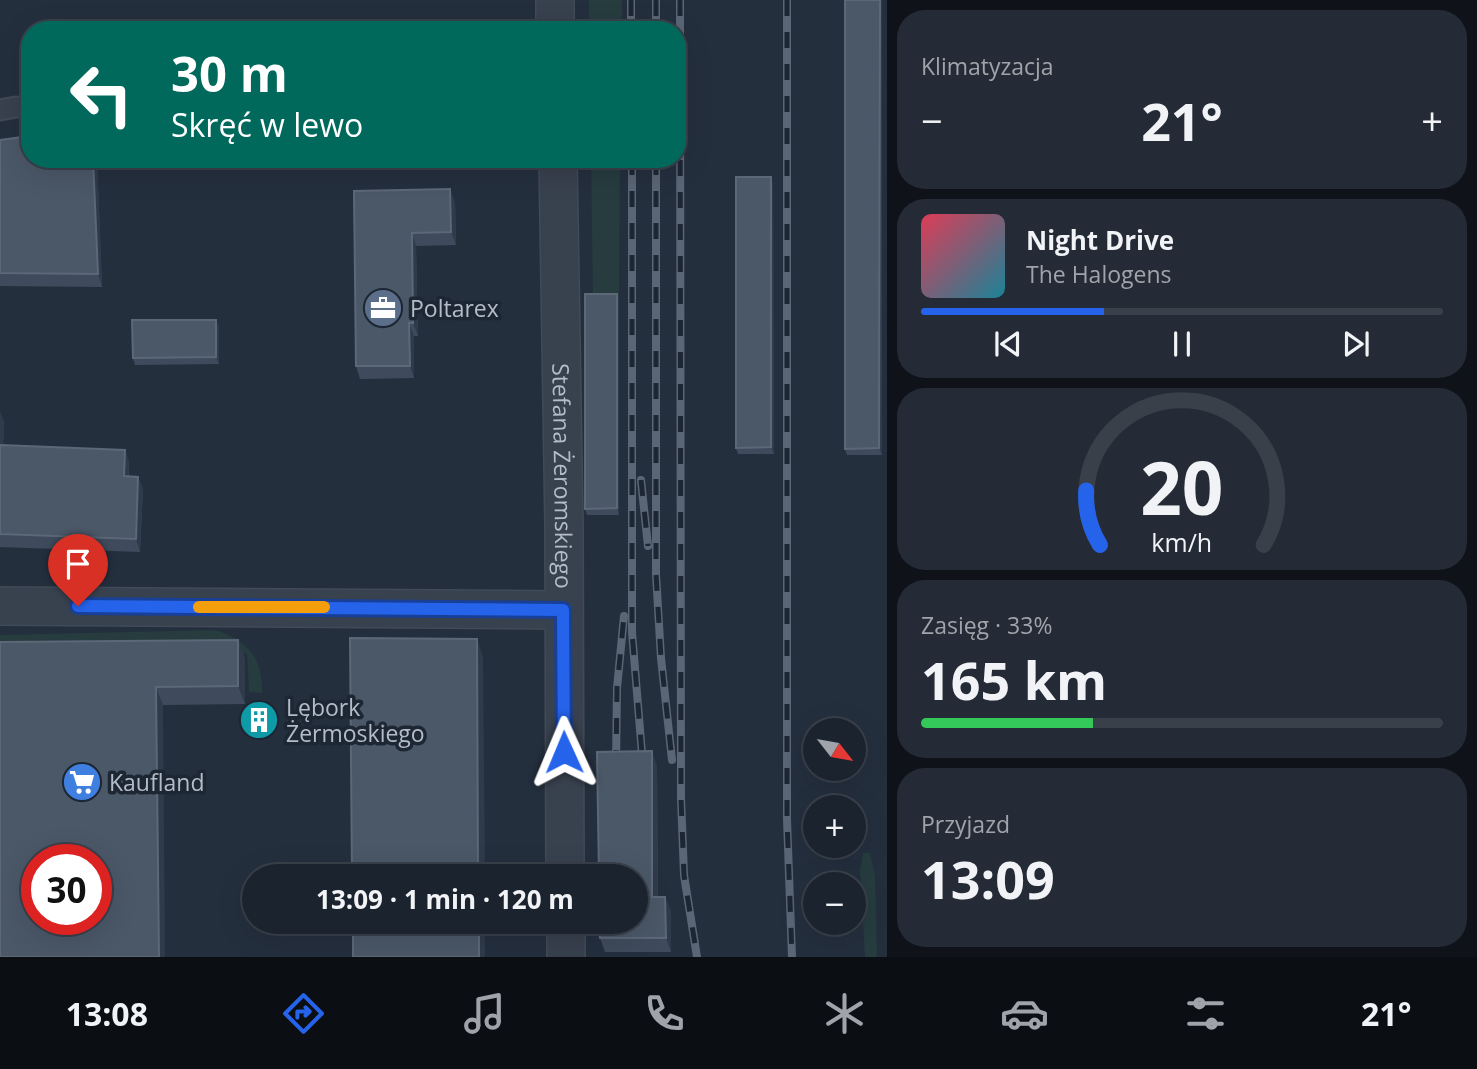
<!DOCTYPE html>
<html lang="pl">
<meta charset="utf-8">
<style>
body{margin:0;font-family:"Open Sans",sans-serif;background:#242b36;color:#f1f3f6;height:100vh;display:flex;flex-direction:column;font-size:26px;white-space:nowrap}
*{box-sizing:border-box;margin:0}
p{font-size:23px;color:#a0a4aa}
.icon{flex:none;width:38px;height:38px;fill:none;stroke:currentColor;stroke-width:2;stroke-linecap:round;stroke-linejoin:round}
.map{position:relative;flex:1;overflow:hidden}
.side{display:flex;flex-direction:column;gap:10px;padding:10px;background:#0f1319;width:590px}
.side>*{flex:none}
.guide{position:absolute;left:21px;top:21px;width:665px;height:147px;border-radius:28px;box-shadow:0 7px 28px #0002,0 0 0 2px #39404a;background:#00695c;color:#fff;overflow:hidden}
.needle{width:46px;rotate:121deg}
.fabs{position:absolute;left:803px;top:718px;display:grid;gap:14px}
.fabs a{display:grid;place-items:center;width:63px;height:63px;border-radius:50%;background:#1b232e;box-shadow:0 7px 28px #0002,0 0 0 2px #39404a;font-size:35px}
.speed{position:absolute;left:21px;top:844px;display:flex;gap:14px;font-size:35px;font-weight:700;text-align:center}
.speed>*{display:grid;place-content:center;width:91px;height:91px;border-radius:50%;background:#1b232e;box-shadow:0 7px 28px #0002,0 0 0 2px #39404a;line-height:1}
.speed .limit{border:10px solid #d22;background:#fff;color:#111}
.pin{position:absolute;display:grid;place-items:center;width:60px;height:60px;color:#fff;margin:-72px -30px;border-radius:50% 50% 50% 0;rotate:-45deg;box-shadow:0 0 7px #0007}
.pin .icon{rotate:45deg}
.me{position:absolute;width:77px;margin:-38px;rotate:359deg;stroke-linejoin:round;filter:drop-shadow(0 0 5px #0008)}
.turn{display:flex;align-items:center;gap:24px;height:147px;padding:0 35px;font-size:32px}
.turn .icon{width:91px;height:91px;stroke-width:2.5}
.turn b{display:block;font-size:49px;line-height:60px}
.big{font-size:52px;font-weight:700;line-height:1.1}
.side .widget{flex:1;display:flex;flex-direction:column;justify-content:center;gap:10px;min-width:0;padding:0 24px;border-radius:28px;background:#242b36}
.side .dial{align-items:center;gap:0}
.dial svg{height:182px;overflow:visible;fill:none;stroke:#39404a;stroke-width:7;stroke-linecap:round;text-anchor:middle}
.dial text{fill:#f1f3f6;stroke:none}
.song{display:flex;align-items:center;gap:21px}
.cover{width:84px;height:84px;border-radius:10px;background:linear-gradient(135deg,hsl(350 70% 55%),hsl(190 70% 35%))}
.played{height:7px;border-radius:4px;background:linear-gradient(90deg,#2563eb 35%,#39404a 35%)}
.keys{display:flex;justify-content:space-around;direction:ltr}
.heat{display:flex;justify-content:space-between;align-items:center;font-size:38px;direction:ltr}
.charge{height:10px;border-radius:5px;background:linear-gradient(90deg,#34c759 33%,#39404a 0)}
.trip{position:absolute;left:242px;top:864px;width:406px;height:70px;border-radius:35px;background:#1b232e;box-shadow:0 7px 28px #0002,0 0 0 2px #39404a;font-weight:700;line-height:70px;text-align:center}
.tab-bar{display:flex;height:112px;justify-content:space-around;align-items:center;background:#0b0e12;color:#a0a4aa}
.tab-bar .icon{width:49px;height:49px}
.tab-bar .on{color:#2563eb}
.tab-bar b{font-size:32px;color:#f1f3f6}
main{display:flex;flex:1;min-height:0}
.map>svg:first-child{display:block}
</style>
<main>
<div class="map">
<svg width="888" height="957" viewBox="0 0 888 957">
<rect width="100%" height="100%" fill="#242f3e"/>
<path fill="#263c3f" d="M589,0H622V30H589Z
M591,159H620L619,300L593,301Z
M216,630C248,641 263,658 262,693L249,692L247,654L0,656V635Z
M863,853H870L875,876L877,957H865L860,870Z"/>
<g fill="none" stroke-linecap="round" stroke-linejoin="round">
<g stroke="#414a57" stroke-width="23">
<path id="lane" d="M0,110L16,107"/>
</g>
<g stroke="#414a57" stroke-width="40">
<g id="street">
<path d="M555,0V30"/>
<path id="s1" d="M558,159L564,526L565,877"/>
<path d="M0,606L563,610"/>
<path d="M566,922V957"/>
</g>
</g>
<use href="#lane" stroke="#38414e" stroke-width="19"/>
<use href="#street" stroke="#38414e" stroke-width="37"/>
<g stroke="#5a6575" stroke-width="8">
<path id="rail" d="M631,0V30
M656,0V30
M680,0L681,798L684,875L697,957
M787,0V819L792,957
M632,159V632L643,766
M656,159V574L661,658L672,760
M641,480L648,546
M616,766L617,688L624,616"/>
</g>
<use href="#rail" stroke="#1d2633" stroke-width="5" stroke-dasharray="16" stroke-linecap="butt"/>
</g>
<path fill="#3f4b5c" d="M845,0L882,455H847L845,449Z
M0,140L97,159L102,287L0,286Z
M773,184L774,454H738L736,448Z
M354,191L455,202L456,245L416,246L418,336H414V378L360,379L356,366Z
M619,300V515H587L585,509Z
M219,326V364L135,365L133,358Z
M0,412L4,422L3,445L125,450L129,462V476L138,477L143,489L140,552L0,547Z
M0,642L245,658V704L163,705Z
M657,766L658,897H665L671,911V952H605L600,938Z"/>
<path fill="#2f3b4b" d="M880,0H882V455L879,448Z
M93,159H97L102,287L98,274Z
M771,177L773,184L774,454L771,447Z
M450,189L455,202L456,245L451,232Z
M412,233L416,246L418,336L413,323Z
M617,294L619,300V515L617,508Z
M216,320L219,326V364L216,357Z
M409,323L414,336V378L410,366Z
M0,412L4,422L3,458L0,449Z
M125,450L129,462L128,489L124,476Z
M138,477L143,489L140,552L136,539Z
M477,639L483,657L485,877H478Z
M238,640L245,658V704L238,686Z
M156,687L163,705L165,957H159Z
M652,751L657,766L658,911L652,897Z
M665,897L671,911V952L666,938Z
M479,922H485V957H479Z"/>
<path fill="#4b5868" stroke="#5c6777" stroke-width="2" fill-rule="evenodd" d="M845,0H880L879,448L845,449Z
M30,136V159H93L98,274L0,273V140Z
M736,177H771V447L736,448Z
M450,189L451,232L412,233L413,323H409L410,366H356L354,191Z
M585,294H617V508L585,509Z
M132,320H216V357L133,358Z
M0,445L125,450L124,476L138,477L136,539L0,534Z
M350,638L477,639L478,877H352Z
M238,640V686L156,687L159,957H0V642ZM37,859H96V919H37Z
M652,751V897H665L666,938H600L599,922H635V877H599L597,752Z
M353,922H479V957H353Z"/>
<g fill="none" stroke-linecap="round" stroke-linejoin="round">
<g stroke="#184099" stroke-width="18">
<path id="route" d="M78,606L563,610L564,752"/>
</g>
<use href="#route" stroke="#2563eb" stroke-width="12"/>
<path stroke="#f59e0b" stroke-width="12" d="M199,607H324"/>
</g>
<defs>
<g id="office-disc" transform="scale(2.0125)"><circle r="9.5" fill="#5c6f8a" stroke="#1d2633"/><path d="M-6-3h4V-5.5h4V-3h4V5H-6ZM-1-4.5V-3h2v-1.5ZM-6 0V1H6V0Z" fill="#fff"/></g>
<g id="building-disc" transform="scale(2.0125)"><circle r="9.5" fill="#0f9aa8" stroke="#1d2633"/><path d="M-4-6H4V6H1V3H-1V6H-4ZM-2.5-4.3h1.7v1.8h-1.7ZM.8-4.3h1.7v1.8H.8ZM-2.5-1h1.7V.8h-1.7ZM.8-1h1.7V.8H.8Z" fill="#fff"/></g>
<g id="supermarket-disc" transform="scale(2.0125)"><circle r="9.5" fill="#3f7fe0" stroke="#1d2633"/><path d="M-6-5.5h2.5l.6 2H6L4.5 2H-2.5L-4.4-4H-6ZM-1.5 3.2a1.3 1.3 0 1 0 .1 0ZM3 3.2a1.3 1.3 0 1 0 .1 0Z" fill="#fff"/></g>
</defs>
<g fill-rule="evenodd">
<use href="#office-disc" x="383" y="308"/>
<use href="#building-disc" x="259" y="720"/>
<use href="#supermarket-disc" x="82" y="782"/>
</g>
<g text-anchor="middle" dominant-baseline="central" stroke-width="7" stroke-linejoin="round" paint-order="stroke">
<g font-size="23" fill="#b4bcc9" stroke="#1d2633" text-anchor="start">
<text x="410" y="308">Poltarex</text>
<text x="286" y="707">Lębork<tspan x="286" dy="26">Żermoskiego</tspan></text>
<text x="109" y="782">Kaufland</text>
</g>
<g font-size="23" fill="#b4bcc9" stroke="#1d2633">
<text stroke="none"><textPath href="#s1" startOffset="317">Stefana Żeromskiego</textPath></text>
</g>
</g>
</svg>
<div class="fabs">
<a><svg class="needle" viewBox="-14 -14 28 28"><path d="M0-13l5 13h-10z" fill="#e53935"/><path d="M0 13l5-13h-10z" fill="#a0a4aa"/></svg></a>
<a>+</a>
<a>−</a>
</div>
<div class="speed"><div class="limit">30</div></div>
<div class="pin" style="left:78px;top:606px;background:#d93025"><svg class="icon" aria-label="arrive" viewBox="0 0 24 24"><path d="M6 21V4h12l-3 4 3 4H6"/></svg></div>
<svg class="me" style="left:564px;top:752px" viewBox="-20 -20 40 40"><path d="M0-17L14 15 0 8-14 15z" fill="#2563eb" stroke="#fff" stroke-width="4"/></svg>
<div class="trip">13:09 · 1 min · 120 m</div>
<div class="guide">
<div class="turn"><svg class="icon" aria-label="left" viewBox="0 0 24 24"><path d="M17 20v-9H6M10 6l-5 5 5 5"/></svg><div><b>30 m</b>Skręć w lewo</div></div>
</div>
</div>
<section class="side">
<div class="widget"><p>Klimatyzacja</p>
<div class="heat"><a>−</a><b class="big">21°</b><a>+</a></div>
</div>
<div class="widget">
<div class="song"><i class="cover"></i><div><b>Night Drive</b><p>The Halogens</p></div></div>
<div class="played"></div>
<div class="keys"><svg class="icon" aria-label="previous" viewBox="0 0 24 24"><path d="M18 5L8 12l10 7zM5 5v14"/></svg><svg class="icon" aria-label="pause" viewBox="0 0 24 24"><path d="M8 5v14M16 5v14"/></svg><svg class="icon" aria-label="next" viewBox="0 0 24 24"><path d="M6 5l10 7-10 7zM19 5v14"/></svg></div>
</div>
<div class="widget dial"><svg viewBox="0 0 100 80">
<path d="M14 69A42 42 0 1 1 86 69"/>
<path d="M14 69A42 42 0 0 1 8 45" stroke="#2563eb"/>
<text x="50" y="56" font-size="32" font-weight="700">20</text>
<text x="50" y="72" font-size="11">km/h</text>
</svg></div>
<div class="widget"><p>Zasięg · 33%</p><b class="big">165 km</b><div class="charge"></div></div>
<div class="widget"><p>Przyjazd</p><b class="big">13:09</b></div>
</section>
</main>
<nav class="tab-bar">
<b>13:08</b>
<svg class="icon on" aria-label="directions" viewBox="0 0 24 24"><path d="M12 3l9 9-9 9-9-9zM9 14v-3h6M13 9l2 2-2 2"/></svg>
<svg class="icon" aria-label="music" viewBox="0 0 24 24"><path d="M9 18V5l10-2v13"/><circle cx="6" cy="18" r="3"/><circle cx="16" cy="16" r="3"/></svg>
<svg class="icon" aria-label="phone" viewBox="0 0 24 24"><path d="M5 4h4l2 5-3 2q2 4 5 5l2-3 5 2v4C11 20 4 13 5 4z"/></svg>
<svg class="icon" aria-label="climate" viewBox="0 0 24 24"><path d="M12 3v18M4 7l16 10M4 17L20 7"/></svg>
<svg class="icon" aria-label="car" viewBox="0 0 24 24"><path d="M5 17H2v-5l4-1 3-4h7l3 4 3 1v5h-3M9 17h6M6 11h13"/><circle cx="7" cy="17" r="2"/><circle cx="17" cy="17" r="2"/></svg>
<svg class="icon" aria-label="filters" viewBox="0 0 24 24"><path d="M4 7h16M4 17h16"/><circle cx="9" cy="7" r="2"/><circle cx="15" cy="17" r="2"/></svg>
<b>21°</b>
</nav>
